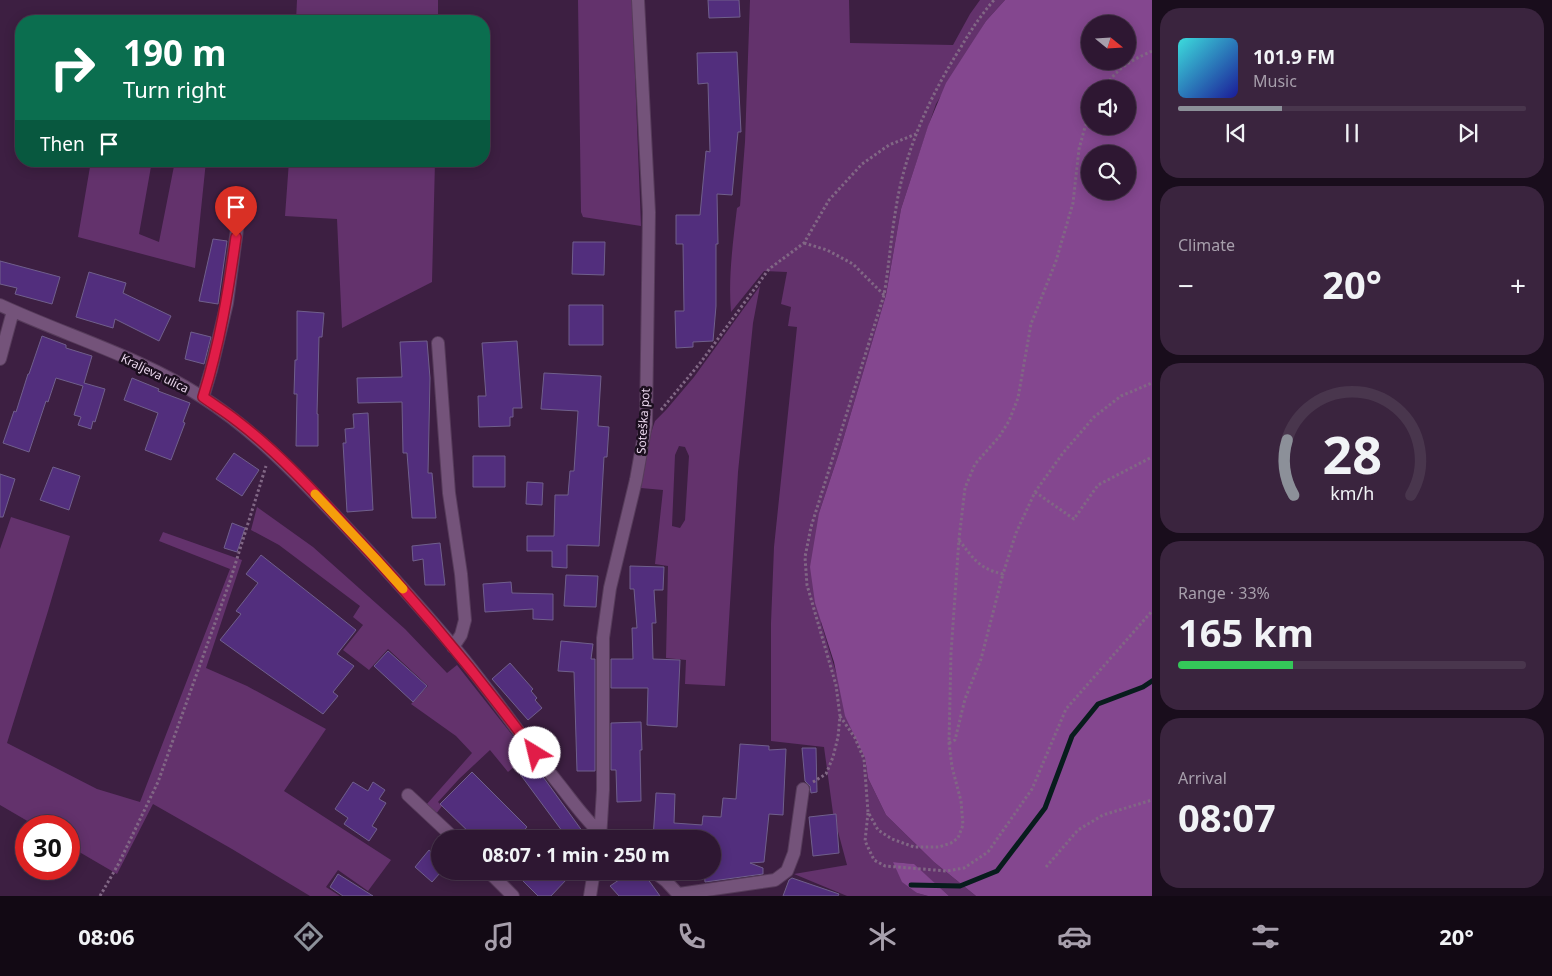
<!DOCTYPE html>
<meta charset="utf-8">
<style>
body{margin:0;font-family:"Noto Sans",sans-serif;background:#3a243e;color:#f1f3f6;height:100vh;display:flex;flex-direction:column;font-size:19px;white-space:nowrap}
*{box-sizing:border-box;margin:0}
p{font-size:16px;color:#a79fac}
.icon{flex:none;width:28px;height:28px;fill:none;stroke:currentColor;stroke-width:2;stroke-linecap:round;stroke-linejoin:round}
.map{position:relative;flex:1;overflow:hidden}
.details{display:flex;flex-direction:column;gap:8px;padding:8px;background:#190d1c;width:400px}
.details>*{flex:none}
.guide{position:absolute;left:15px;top:15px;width:475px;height:152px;border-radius:20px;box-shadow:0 2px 12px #0003,0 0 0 1px #49364d;background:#0b6e4f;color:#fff;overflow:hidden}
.needle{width:32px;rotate:108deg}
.tools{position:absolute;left:1081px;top:15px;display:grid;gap:10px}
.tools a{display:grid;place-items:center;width:55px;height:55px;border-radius:50%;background:#2e1732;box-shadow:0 2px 12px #0003,0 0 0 1px #49364d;font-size:25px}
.speed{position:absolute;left:15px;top:815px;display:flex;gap:10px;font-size:25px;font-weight:700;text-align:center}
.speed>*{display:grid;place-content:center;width:65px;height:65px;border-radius:50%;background:#2e1732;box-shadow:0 2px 12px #0003,0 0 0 1px #49364d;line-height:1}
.speed .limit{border:8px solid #d22;background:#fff;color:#111}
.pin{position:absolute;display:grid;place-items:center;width:42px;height:42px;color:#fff;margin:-51px -21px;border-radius:50% 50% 50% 0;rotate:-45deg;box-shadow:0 0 5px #0007}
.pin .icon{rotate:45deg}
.me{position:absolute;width:55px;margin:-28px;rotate:324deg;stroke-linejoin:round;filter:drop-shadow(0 0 4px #0008)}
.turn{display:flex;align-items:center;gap:18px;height:105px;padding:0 25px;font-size:22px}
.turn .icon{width:65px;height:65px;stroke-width:2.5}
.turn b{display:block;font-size:35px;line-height:42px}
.then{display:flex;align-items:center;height:48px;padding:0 25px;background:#0003;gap:10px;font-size:19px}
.big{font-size:38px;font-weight:700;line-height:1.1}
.details .widget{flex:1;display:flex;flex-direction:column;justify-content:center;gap:8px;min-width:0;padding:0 18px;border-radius:20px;background:#3a243e}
.details .dial{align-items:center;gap:0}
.dial svg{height:130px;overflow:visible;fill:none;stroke:#49364d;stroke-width:7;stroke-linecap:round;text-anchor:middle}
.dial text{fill:#f1f3f6;stroke:none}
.song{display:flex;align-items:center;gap:15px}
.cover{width:60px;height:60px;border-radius:8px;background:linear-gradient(135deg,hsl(180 70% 55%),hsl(240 70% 35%))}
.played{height:5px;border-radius:2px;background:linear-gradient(90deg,#8c9099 30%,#49364d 30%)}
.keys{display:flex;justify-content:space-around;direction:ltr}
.heat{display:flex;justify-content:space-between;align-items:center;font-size:28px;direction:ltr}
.charge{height:8px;border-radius:4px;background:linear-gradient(90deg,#34c759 33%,#49364d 0)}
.trip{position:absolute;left:431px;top:830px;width:290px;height:50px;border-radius:25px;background:#2e1732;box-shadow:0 2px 12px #0003,0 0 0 1px #49364d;font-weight:700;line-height:50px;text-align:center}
.tab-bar{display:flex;height:80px;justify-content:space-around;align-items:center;background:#120914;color:#a79fac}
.tab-bar .icon{width:35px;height:35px}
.tab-bar .selected{color:#8c9099}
.tab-bar b{font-size:22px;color:#f1f3f6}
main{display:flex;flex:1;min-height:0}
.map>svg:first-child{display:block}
</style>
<main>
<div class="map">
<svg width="1152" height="896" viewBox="0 0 1152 896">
<rect width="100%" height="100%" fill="#3d1f42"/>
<path fill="#63326c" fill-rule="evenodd" d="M297,0H438V21H296Z
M578,0H632L641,226L583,217L581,212Z
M750,0H849L850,43L953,45L970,14L980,0H1005L986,21L936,104L928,127L901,209L886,295L840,450L819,513L821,623L856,738L865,758L868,778L886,815L934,862L976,896H949L913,864L893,862L917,893L928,896H847L794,874L847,865L833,813L824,747L771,741V623L774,547L797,327L788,326L791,307L781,304L787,272L764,271L731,312C728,278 733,242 737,208L740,206L745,142Z
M91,161H152L139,234L159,242L175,161H206L195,268L78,237Z
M289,161H435L432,282L342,328L337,219L285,216Z
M760,286L753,323L738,472L725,686L685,684L686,660L666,658L668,566L655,564L663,490L641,488L651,433L655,421L666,410L694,377ZM679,446L685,447L689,456L685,520L680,528L672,526L675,455Z
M257,507L313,547L405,629L447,673L457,665L513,736L529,754L508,772L490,750L459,779L438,802L442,806L436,814L426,805L472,753L456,736L411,704L428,686L388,649L369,670L343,650L363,625L353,617L360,606L279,545L251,530Z
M11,517L70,536L48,611L7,743L97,789L140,802L230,569L159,541L163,532L242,560L206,668L247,686L326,729L284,791L391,860L368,891L338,870L326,887L340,896H310L232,849L153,804L117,874L69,846V826H36L0,805V549Z"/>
<path fill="#84478f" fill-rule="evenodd" d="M1005,0H1152V896H976L934,862L886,815L868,778L865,758L845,716L834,662L815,603L810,567L819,513L840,450L886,295L901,209L917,160L928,126L946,83L986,21ZM1090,24H1128V61H1090ZM1090,89H1128V126H1090ZM1090,154H1128V191H1090Z
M893,862L914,864L949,896H928L917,893L902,882Z"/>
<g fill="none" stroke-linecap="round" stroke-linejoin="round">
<path stroke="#081c1d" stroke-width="5" d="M911,885L960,886L997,871L1045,808L1072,736L1098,704L1143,687L1152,681"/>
</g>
<path fill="#522e7d" stroke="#705f8c" d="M708,0H739L740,17L709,18Z
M737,52L741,132H738L732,195L717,194L718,244H716V306L713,341L693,342V347L676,348L675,311H684L683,244H676V215H700L706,151L710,152L708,83L698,84L697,53Z
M213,239L227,241L218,304L199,301Z
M573,242H605L604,275L572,274Z
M0,261L60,277L52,304L15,294L17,288L0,284Z
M89,272L126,283L123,293L171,316L159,341L115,319L113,328L76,317Z
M569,305H603V345H569Z
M297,311L324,313L322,337H319L317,414H318V446H296L297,394H294L295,360H297Z
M191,332L211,337L204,364L185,359Z
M42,336L66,345V348L92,356L84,383L105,389L95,422L93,421L91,429L78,425L81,417L74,415L83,386L56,378L48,402L46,401L29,452L3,443L14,411L16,412L28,374H29Z
M427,341L430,378L428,473H432L436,518H412L407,453H403L402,402L358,403L357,378L402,377L400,342Z
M517,341L522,408H513V417H510V426L479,427L478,396H486L482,343Z
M544,373L601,376L598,426L609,427L607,457H604L599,546L567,545V568L552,567V551H527V536H554L555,495H568L570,471H574L578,411L541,409Z
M132,378L159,389L158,391L190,403L183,422L185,423L171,460L145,450L158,413L124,400Z
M368,413L373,510L347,512L343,443H346L345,429L354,428L353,414Z
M234,453L259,470L242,496L216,479Z
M473,456H505V487H473Z
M53,467L80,476L69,510L40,500Z
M0,474L15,479L3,517H0Z
M527,482L543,483L542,505L526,504Z
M232,523L245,528L237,552L224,548Z
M440,543L445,585H425L423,559L413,561L412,546Z
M261,555L356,630L337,654L354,666L333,692L338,696L323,714L220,640L241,614L236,611L258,583L246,574Z
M630,566L664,567L663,590H654L656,623H652L653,659L680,660L677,727L647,725L648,688H611V659H633L632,628H637L634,589H630Z
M566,575L598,576L596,607L564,606Z
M511,582L512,593L553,594V620L533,619V609L485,612L483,584Z
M561,641L593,644L591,659H595V771H577L574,672L558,671Z
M388,651L427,686L413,702L374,666Z
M510,663L533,689L531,691L537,698L535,700L542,708L528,720L492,679Z
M641,722L642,750H640L641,801L617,802L616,770H611V723Z
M740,744L769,746V750L786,749L783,815L769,814L764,862L750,863L763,868V874L705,882L704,871H712V839H653L656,793L675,794L674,823L702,825L703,816L721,817L723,798L736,799Z
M802,748H816L817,792L811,793L810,786L805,781Z
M533,764L541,774L588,839H568L520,774Z
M472,772L527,827L516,839H476L440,804Z
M353,782L368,791L373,782L385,790L379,799L386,803L372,826L377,829L369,841L344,824L348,818L335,809Z
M836,814L839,853L813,856L809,817Z
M429,850L440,859V873L432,882L415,867Z
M527,871H557L566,880L551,896H538L520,878Z
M632,871H642L660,896H619L610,886Z
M338,874L373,896H343L330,887Z
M792,878L839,894L838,896H783L789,880Z"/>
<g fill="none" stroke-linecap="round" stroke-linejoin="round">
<g stroke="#573c5b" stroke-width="14">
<path id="minor" d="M0,305C67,336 140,357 202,397C251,428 291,469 331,511C373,555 414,600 453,646C490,690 522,738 558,783C571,799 588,824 604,836
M438,343L449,493L461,574L465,620L461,635L453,647
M0,359L13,311
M203,397L211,370L227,303L238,222
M408,795L455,839
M600,839L603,790V638L610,588L636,480L646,424L649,212L638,0
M488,871L513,896
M653,871L666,881L680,896
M679,894L775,880L787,871L794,853L803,789
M590,896L594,871"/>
</g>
<path stroke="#816785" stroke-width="3" stroke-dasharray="2.5 2.5" stroke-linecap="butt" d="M1104,89C1115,69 1132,60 1152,51
M804,243L827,250L853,264L884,295
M661,410L701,362L769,269L804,243L829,200L862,164L889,145L916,134
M1035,492L1074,519L1098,485L1152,457
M959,540C973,558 979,569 1003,574L1016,533L1035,492L1063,453L1094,417L1121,396L1152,383
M840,716L855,738L864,759L868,812L878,830L892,839L914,847H939L951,843L958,838L963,825L961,801L952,767L949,743L951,653L959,539L965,488L975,464L999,437L1009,421L1018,398L1031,324L1056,261L1073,203L1079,149L1085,127L1090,116
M949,743L955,740L965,699L981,659L1003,574
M813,782L826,774L833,757L838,737L840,716L836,685L807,585L805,557L811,527L884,295C889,266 891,237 896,208C905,150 930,96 961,47C971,30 981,15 994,0
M868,813L865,841L874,860L885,866L947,871L964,868L988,852L1032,789L1066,709L1152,611
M1046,867L1078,830L1103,815L1152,800
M100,896L119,863L158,782L230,581L266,466"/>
<use href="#minor" stroke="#74537a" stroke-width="12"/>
</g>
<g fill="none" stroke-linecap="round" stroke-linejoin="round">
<g stroke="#92132f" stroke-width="12">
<path id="route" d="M236,237C228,293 220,343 203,397C214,405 226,412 237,421C279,453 315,493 351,532C417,602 478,675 535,753"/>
</g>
<use href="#route" stroke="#e11d48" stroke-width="9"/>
<path stroke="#f59e0b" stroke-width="9" d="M315,494L376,559L403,589"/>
</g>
<g text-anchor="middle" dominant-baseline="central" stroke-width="5" stroke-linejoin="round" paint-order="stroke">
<g font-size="12" fill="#ead7ed" stroke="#1c0f1f">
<text transform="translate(155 373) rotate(26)">Kraljeva ulica</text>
<text transform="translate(643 421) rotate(-86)">Soteška pot</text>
</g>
</g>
</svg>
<div class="tools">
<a><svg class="needle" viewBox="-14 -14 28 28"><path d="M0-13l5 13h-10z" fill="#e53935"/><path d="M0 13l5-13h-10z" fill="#a79fac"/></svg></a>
<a><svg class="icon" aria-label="sound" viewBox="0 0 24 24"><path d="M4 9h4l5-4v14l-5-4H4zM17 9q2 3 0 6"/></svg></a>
<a><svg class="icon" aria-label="search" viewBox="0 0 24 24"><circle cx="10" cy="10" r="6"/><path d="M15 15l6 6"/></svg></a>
</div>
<div class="speed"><div class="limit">30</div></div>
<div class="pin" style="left:236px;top:237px;background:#d93025"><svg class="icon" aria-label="arrive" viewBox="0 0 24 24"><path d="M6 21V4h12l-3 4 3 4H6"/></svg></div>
<svg class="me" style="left:535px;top:753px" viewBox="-20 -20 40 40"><circle r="19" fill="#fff"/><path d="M0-13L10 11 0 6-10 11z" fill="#e11d48"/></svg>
<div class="trip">08:07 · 1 min · 250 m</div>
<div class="guide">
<div class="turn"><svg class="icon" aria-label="right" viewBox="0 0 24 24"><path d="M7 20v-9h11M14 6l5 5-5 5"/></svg><div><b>190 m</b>Turn right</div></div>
<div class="then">Then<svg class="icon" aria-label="arrive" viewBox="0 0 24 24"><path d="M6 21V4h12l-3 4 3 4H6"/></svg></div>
</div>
</div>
<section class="details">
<div class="widget">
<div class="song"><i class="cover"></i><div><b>101.9 FM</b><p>Music</p></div></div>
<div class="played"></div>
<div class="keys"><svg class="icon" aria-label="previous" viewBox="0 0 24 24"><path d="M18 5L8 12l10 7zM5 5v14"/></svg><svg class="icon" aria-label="pause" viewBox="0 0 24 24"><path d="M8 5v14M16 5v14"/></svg><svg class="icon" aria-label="next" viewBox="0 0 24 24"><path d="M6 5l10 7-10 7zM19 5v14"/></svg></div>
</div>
<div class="widget"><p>Climate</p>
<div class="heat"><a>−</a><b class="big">20°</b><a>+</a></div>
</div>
<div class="widget dial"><svg viewBox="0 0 100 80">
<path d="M14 69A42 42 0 1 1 86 69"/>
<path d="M14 69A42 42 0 0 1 10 35" stroke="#8c9099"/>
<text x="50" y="56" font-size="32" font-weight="700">28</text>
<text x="50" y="72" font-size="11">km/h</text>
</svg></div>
<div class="widget"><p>Range · 33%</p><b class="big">165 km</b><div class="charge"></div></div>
<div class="widget"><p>Arrival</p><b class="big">08:07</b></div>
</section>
</main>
<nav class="tab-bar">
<b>08:06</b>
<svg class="icon selected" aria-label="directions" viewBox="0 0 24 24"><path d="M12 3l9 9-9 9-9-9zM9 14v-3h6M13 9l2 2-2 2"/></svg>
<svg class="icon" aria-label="music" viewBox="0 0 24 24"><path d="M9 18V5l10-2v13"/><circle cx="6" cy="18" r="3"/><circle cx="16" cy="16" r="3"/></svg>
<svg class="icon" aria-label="phone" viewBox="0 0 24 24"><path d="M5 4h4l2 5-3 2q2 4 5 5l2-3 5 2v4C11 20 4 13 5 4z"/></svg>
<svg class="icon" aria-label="climate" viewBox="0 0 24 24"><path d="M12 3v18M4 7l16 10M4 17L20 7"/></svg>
<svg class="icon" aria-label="car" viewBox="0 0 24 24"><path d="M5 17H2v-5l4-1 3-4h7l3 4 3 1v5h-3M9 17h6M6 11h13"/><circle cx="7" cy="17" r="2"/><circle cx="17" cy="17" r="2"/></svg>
<svg class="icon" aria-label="filters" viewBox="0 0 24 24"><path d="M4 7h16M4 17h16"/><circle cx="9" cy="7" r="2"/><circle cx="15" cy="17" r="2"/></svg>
<b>20°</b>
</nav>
